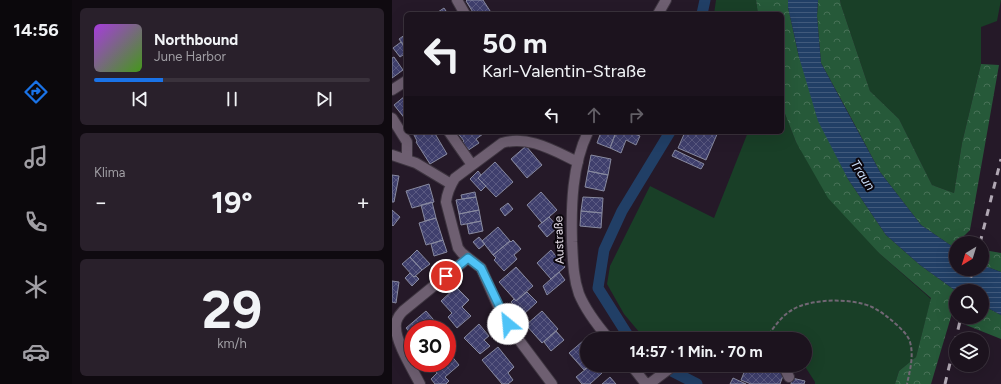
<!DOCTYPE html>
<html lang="de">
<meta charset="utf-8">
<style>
body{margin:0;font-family:Figtree,sans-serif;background:#29202b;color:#f1f3f6;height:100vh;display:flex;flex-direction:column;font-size:15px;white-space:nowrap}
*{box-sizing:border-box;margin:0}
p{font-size:13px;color:#a09ea4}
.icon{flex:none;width:22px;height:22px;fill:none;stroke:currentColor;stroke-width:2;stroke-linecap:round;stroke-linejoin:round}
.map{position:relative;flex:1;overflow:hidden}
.details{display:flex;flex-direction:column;gap:8px;padding:8px;background:#0f0a10;width:320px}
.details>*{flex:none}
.hud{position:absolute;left:12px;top:12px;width:380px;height:122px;border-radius:6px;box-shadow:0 4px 16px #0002,0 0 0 1px #3a323c;background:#1c131e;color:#f1f3f6;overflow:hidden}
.needle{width:26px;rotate:218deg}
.controls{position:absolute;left:557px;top:236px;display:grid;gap:8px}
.controls a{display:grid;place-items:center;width:40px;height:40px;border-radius:50%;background:#1c131e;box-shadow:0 4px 16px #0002,0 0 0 1px #3a323c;font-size:20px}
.speed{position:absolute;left:12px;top:320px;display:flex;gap:8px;font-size:20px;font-weight:700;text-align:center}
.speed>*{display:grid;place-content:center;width:52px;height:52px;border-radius:50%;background:#1c131e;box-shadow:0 4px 16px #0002,0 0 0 1px #3a323c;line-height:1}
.speed .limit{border:6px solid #d22;background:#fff;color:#111}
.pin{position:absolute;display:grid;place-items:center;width:34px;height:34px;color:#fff;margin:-17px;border:2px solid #fff;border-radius:50%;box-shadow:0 1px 4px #0007}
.me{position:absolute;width:44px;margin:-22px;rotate:332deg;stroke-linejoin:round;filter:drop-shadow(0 0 3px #0008)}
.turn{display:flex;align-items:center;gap:14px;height:84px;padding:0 12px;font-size:18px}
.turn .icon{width:52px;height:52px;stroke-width:2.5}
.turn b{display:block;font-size:28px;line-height:34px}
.lanes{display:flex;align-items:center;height:38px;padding:0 12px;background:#0003;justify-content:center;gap:20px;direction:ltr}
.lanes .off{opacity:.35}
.big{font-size:30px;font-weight:700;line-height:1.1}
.details .tile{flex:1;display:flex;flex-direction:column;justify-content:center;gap:6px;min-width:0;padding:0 14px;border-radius:6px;background:#29202b}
.details .dial{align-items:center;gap:0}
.dial b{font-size:52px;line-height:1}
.song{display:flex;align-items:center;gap:12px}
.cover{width:48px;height:48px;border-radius:6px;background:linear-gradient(135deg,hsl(280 70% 55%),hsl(100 70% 35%))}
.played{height:4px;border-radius:2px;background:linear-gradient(90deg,#1a73e8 25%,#3a323c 25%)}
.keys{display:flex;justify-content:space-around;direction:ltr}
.heat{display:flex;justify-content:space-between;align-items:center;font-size:22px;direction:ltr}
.trip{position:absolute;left:188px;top:332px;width:232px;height:40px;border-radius:20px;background:#1c131e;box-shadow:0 4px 16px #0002,0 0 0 1px #3a323c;font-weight:700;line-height:40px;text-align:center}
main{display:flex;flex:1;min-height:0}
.menu{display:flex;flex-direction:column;width:72px;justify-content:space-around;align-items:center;background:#0b080c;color:#a09ea4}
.menu .icon{width:28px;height:28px}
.menu .current{color:#1a73e8}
.menu b{font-size:18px;color:#f1f3f6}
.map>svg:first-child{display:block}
</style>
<main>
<nav class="menu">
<b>14:56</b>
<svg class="icon current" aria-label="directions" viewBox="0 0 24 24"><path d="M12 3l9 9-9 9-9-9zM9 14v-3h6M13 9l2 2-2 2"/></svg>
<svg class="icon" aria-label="music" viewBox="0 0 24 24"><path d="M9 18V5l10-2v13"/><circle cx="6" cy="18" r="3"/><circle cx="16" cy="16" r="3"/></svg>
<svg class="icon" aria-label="phone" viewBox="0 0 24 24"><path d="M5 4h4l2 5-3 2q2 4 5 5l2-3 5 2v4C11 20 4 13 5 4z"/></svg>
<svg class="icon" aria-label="climate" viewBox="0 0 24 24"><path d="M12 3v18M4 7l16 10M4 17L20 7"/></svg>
<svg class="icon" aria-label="car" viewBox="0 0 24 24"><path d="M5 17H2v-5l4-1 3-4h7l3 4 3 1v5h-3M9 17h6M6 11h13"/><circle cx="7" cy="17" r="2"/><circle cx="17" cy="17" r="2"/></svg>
</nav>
<section class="details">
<div class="tile">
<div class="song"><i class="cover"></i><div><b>Northbound</b><p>June Harbor</p></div></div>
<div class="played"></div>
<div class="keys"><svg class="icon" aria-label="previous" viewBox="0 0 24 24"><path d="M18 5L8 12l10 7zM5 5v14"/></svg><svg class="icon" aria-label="pause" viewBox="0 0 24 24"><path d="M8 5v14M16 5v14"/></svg><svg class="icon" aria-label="next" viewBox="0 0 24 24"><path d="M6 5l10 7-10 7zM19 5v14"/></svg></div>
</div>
<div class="tile"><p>Klima</p>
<div class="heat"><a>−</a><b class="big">19°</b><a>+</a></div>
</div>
<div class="tile dial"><b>29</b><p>km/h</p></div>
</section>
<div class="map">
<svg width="609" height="384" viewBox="0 0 609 384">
<defs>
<pattern id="forest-crowns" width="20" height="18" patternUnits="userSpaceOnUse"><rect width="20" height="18" fill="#265939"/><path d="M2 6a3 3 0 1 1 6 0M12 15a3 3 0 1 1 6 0" fill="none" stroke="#467156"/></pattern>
<pattern id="water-rules" width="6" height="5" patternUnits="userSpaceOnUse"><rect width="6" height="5" fill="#213f66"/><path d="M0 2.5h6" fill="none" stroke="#415a7c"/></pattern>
<pattern id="building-cross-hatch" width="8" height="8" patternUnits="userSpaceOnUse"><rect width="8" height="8" fill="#3f3f6d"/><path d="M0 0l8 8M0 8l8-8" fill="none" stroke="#5b5a82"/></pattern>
</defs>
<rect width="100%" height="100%" fill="#251928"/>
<path fill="#193f27" d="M324,0H364L366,14H322Z
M448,0H609L605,21L589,27V64L570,143L562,193L540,185L507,119L478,91L449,5Z
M390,106L404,142L488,254L539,299L524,357L507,371L503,384H423V382L412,365H413V339C404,339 372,336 367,339H253L232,314L215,284L218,266L258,186L322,218L356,132H390Z"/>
<path fill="url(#forest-crowns)" d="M364,0H396V7L407,57L456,179L494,235L528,265L564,291V300L539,384H503L507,371L524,357L539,298L488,254L436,198L404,142L390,106V14H366Z
M426,0H448L449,5L478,91L507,119L540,185L562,193L570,143L589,64L607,65L578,230L561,247L529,225L488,172L457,114L429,63L425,16Z
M592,250L609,253V272L590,265Z
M590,305L609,315V339L574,325L576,317H590Z"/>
<path fill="url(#water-rules)" d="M396,0H426L425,16L429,63L488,172L529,225L564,249V269H590V265L609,272V315L590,305V291H564L528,265L494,235L456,179L426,121L407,57L396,7Z"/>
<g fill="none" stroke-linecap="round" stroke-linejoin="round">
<path stroke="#213f66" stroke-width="11" d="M310,14L313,0
M240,339L235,334L206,288L212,250L230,211L278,132
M268,365L305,384"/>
</g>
<path fill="url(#building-cross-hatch)" stroke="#888aa0" d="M75,0H91L100,14H82L74,1Z
M52,8L56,14H43Z
M14,34V49L7,39Z
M9,42L14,49V53L8,57L1,48Z
M2,57L11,70L0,78V58Z
M13,96L14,97V120L2,105Z
M23,132H42L55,154L38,164L24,142L25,141L21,133Z
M65,132H89L91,134L84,139L87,143L75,151L69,143L72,141Z
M209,132H224L218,148L205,143Z
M224,132H237L248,136L244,145L234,140L229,153L218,148Z
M293,132H326L314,160L286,148Z
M134,146L150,165L135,178L119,159Z
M283,150L312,164L309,169L280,156Z
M199,155L219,159L216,175L196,171Z
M103,162L121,182L104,197L86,178Z
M86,171L89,175L86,178L94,186L89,191L78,179Z
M196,171L216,175L212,191L193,187Z
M0,175L7,176L2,202H0Z
M37,184L42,202L20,208L14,191Z
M83,192L84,197L70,199L69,195Z
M149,192L165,210L150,223L135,205Z
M84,197L87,210L67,214L64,200Z
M191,197L211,198L210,213L189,211Z
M40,202L44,218L33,221L29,205Z
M116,203L121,209L113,216L108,209Z
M0,210L8,217L1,226L0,225Z
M87,210L89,221L69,225L67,214Z
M189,211L210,213L209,228L188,226Z
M157,217L166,227L155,237L146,226Z
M44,218L51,240L34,245L27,223Z
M89,221L91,231L77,234L75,224Z
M106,227L118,241L101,255L90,241Z
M87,237L93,244L87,249L81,242Z
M51,240L55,252L42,256L39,244Z
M121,240L129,249L122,255L125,259L112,271L102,260L104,258L101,255L118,241L119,242Z
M25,250L38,264L30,270L18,257Z
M159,250L173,267L159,279L145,263Z
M18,257L30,270L22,277L10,264Z
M124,267L141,286L124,301L107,282Z
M167,272L173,280L155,295L151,286Z
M18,273L22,277L24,276L27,279L20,286L13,278Z
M0,281L7,282L4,303L0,302Z
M64,287L77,300L70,307L79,316L65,328L56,317L60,313L49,301Z
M135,292L145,302L131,315L119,302L122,299L124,301Z
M34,311L48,327L46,329H21V336L14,328Z
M150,311L166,329L150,343L134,325Z
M87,324L97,336L92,340L98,346L88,354L72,338Z
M164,331L172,340L159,351L152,342Z
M191,341L195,345V365H197L192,370L177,353Z
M106,347L122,367L116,373L121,380L116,384H110L90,360Z
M58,354L67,365L53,377L57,381L54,384H43L39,379L45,373L41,368L47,363H55V357Z
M199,365H203L210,373L198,384H190L184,377Z
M355,365H373L392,373L388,384H359L349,380Z
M218,377L224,384H210Z
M341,378L354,384H338Z
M400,378L413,381L412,384H399Z"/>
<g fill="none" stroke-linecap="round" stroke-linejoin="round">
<g stroke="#3e3540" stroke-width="12">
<path id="street" d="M65,0L73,14
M266,14L274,0
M0,90L14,81
M0,118L15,142V159
M57,132L80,165
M196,132C180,165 179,206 180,242C181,260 181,277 187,294C194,311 205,325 217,339
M0,155L24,163L59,184
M239,365L254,384
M391,365L397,377
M28,384C21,370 4,343 4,328C3,321 6,316 11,311L76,258
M160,384L121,332L110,315L89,268L70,253L66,248L54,202C55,193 58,186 63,178L110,143C137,135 162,151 186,162
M257,384L281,366L285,365"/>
</g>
<path stroke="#716774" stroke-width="2" stroke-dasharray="4 2" stroke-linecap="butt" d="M373,339C381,329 389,316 400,310C419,298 461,298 480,307C490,312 497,318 505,325C510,330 516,335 518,342C522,356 518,370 515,384"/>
<use href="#street" stroke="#6e5f71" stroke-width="10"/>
<path stroke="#b1a8b4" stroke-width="3" stroke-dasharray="7 7" stroke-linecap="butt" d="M588,243L609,159
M575,291L581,269
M553,384L569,317"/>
</g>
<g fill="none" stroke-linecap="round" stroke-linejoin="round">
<g stroke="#337fa1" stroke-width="10">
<path id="route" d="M54,276L76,258L89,268L116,324"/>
</g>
<use href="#route" stroke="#4fc3f7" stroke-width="7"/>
</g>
<g text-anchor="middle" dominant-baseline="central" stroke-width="4" stroke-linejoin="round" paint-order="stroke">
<g font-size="12" fill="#e9e1ec" stroke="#0b060c">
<text transform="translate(167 240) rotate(-92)">Austraße</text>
</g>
<g font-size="13" font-style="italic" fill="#c7dbf6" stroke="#0b060c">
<text transform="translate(471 175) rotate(57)">Traun</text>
</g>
</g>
</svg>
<div class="controls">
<a><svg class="needle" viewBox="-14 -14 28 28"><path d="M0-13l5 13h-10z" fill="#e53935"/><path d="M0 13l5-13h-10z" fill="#a09ea4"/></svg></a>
<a><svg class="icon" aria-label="search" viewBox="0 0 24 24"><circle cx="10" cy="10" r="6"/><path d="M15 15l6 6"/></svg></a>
<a><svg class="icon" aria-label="layers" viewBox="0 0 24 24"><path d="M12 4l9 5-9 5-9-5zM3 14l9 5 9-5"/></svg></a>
</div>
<div class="speed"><div class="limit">30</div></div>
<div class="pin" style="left:54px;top:276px;background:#d93025"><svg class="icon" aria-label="arrive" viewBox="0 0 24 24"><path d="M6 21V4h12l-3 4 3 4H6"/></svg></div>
<svg class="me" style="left:116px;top:324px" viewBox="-20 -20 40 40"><circle r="19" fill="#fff"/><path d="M0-13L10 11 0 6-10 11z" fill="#4fc3f7"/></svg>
<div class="trip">14:57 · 1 Min. · 70 m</div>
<div class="hud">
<div class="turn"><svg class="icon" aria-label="left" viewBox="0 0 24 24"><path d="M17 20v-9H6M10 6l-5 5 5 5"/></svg><div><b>50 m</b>Karl-Valentin-Straße</div></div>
<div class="lanes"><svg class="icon" aria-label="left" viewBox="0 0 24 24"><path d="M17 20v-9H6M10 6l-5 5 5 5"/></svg><svg class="icon off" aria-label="ahead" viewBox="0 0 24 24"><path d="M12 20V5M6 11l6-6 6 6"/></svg><svg class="icon off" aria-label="right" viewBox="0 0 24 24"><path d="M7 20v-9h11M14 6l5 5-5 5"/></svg></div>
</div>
</div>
</main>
